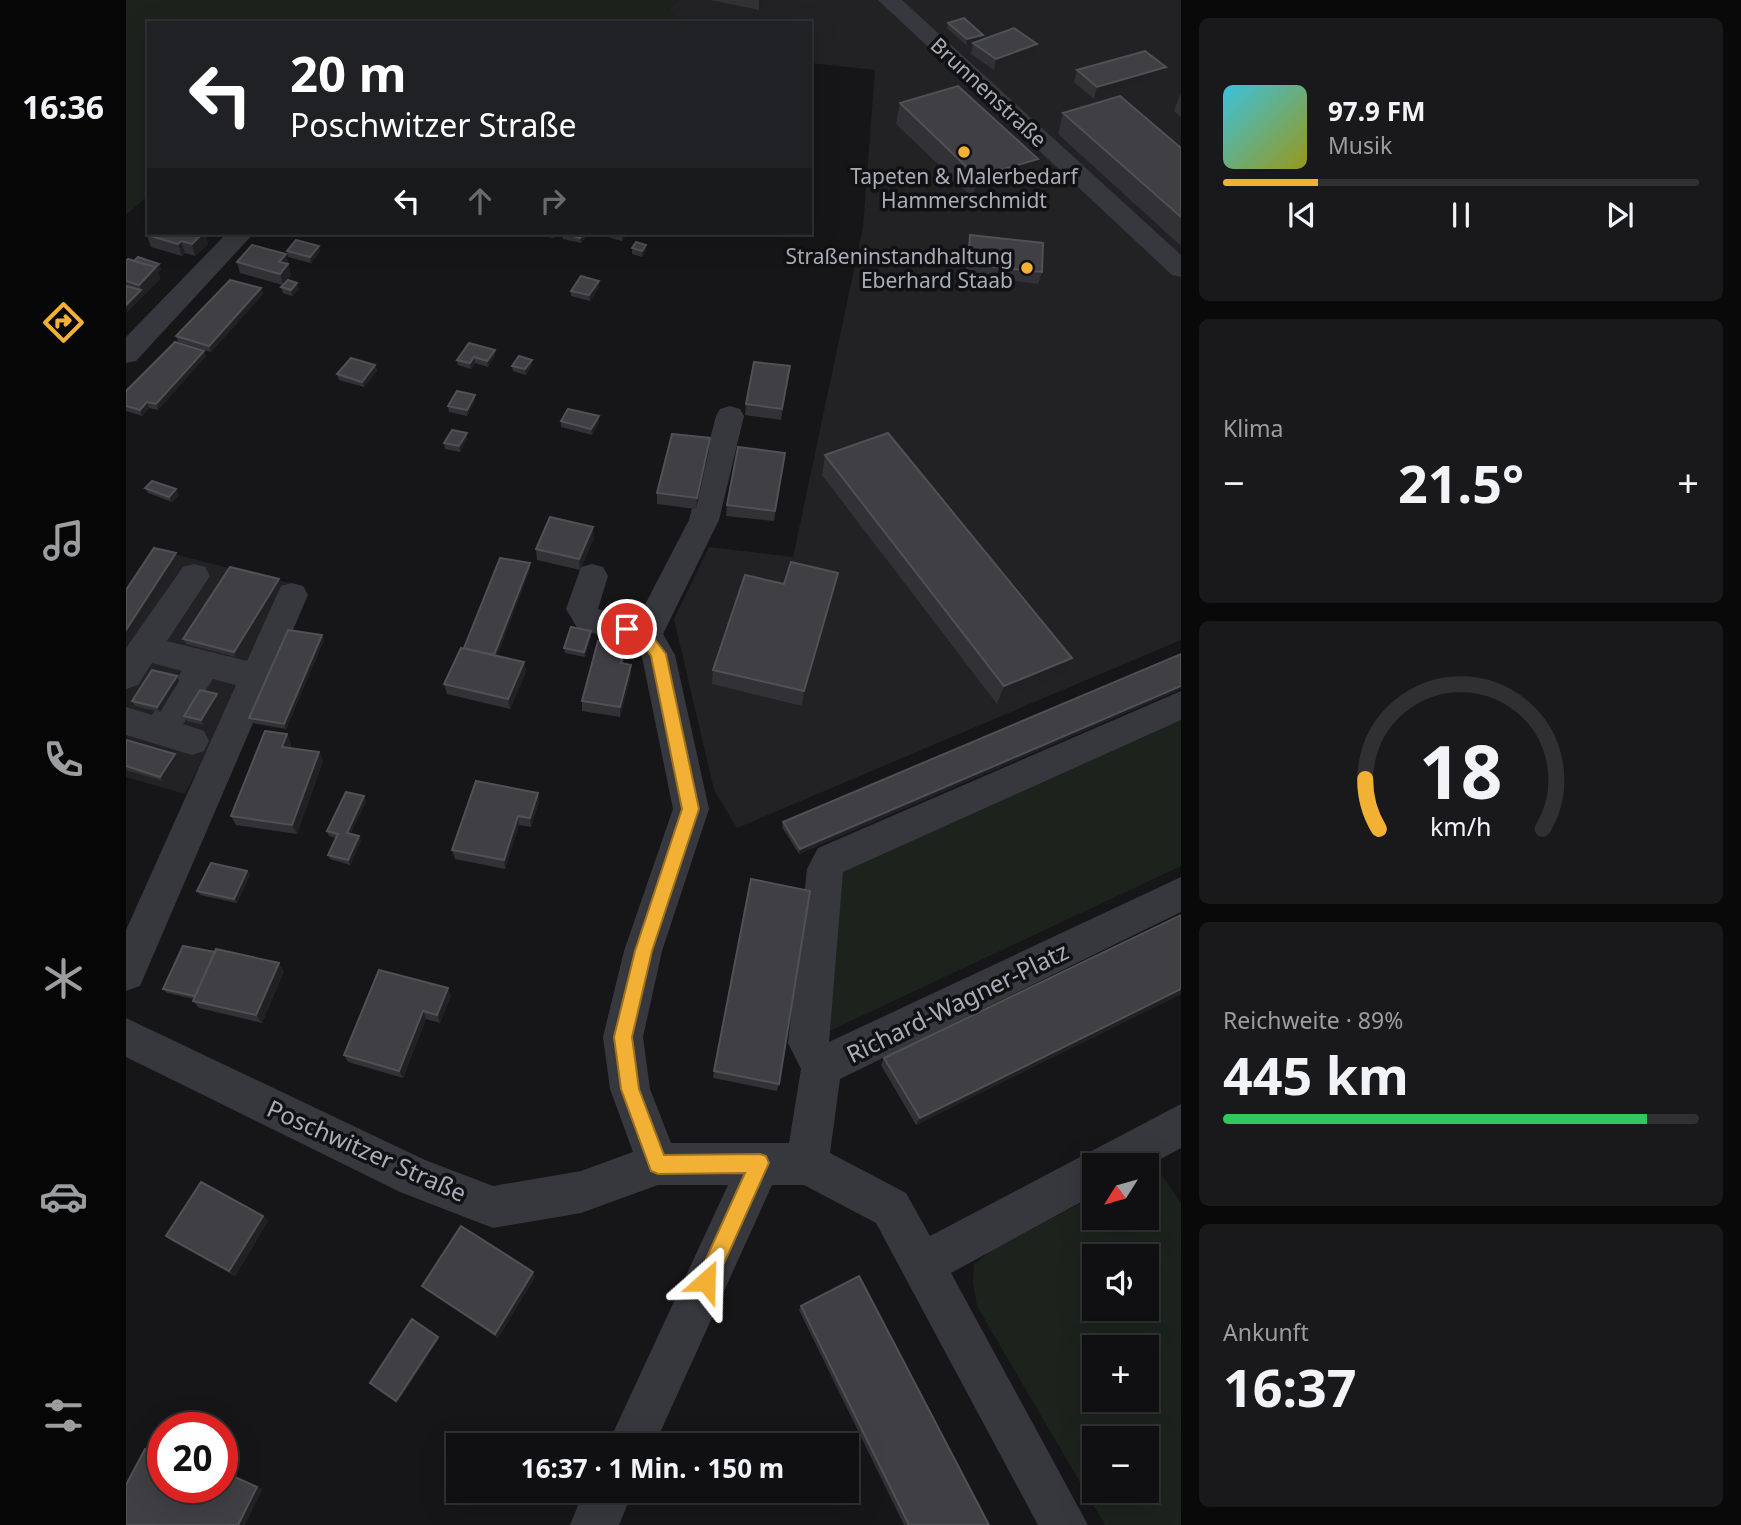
<!DOCTYPE html>
<html lang="de">
<meta charset="utf-8">
<style>
body{margin:0;font-family:"Noto Sans",sans-serif;background:#19191b;color:#f1f3f6;height:100vh;display:flex;flex-direction:column;font-size:26px;white-space:nowrap}
*{box-sizing:border-box;margin:0}
p{font-size:23px;color:#9c9d9f}
.icon{flex:none;width:38px;height:38px;fill:none;stroke:currentColor;stroke-width:2;stroke-linecap:round;stroke-linejoin:round}
.map{position:relative;flex:1;overflow:hidden}
.sheet{display:flex;flex-direction:column;gap:18px;padding:18px;background:#09090a;width:560px}
.sheet>*{flex:none}
.guide{position:absolute;left:21px;top:21px;width:665px;height:214px;border-radius:0px;box-shadow:0 7px 28px #0002,0 0 0 2px #303032;background:#202124;color:#fff;overflow:hidden}
.needle{width:46px;rotate:233deg}
.fabs{position:absolute;left:956px;top:1153px;display:grid;gap:14px}
.fabs a{display:grid;place-items:center;width:77px;height:77px;border-radius:0px;background:#101012;box-shadow:0 7px 28px #0002,0 0 0 2px #303032;font-size:35px}
.speed{position:absolute;left:21px;top:1412px;display:flex;gap:14px;font-size:35px;font-weight:700;text-align:center}
.speed>*{display:grid;place-content:center;width:91px;height:91px;border-radius:50%;background:#101012;box-shadow:0 7px 28px #0002,0 0 0 2px #303032;line-height:1}
.speed .limit{border:10px solid #d22;background:#fff;color:#111}
.pin{position:absolute;display:grid;place-items:center;width:60px;height:60px;color:#fff;margin:-30px;border:4px solid #fff;border-radius:50%;box-shadow:0 2px 7px #0007}
.me{position:absolute;width:77px;margin:-38px;rotate:25deg;stroke-linejoin:round;filter:drop-shadow(0 0 5px #0008)}
.turn{display:flex;align-items:center;gap:24px;height:147px;padding:0 28px;font-size:32px}
.turn .icon{width:91px;height:91px;stroke-width:2.5}
.turn b{display:block;font-size:49px;line-height:60px}
.lanes{display:flex;align-items:center;height:66px;padding:0 28px;background:#0003;justify-content:center;gap:35px;direction:ltr}
.lanes .off{opacity:.35}
.big{font-size:52px;font-weight:700;line-height:1.1}
.sheet .widget{flex:1;display:flex;flex-direction:column;justify-content:center;gap:10px;min-width:0;padding:0 24px;border-radius:10px;background:#19191b}
.sheet .dial{align-items:center;gap:0}
.dial svg{height:182px;overflow:visible;fill:none;stroke:#303032;stroke-width:7;stroke-linecap:round;text-anchor:middle}
.dial text{fill:#f1f3f6;stroke:none}
.song{display:flex;align-items:center;gap:21px}
.cover{width:84px;height:84px;border-radius:10px;background:linear-gradient(135deg,hsl(190 70% 55%),hsl(60 70% 35%))}
.played{height:7px;border-radius:4px;background:linear-gradient(90deg,#f2b134 20%,#303032 20%)}
.keys{display:flex;justify-content:space-around;direction:ltr}
.heat{display:flex;justify-content:space-between;align-items:center;font-size:38px;direction:ltr}
.charge{height:10px;border-radius:5px;background:linear-gradient(90deg,#34c759 89%,#303032 0)}
.trip{position:absolute;left:320px;top:1433px;width:413px;height:70px;border-radius:0px;background:#101012;box-shadow:0 7px 28px #0002,0 0 0 2px #303032;font-weight:700;line-height:70px;text-align:center}
main{display:flex;flex:1;min-height:0}
.tabs{display:flex;flex-direction:column;width:126px;justify-content:space-around;align-items:center;background:#060607;color:#9c9d9f}
.tabs .icon{width:49px;height:49px}
.tabs .current{color:#f2b134}
.tabs b{font-size:32px;color:#f1f3f6}
.map>svg:first-child{display:block}
</style>
<main>
<nav class="tabs">
<b>16:36</b>
<svg class="icon current" aria-label="directions" viewBox="0 0 24 24"><path d="M12 3l9 9-9 9-9-9zM9 14v-3h6M13 9l2 2-2 2"/></svg>
<svg class="icon" aria-label="music" viewBox="0 0 24 24"><path d="M9 18V5l10-2v13"/><circle cx="6" cy="18" r="3"/><circle cx="16" cy="16" r="3"/></svg>
<svg class="icon" aria-label="phone" viewBox="0 0 24 24"><path d="M5 4h4l2 5-3 2q2 4 5 5l2-3 5 2v4C11 20 4 13 5 4z"/></svg>
<svg class="icon" aria-label="climate" viewBox="0 0 24 24"><path d="M12 3v18M4 7l16 10M4 17L20 7"/></svg>
<svg class="icon" aria-label="car" viewBox="0 0 24 24"><path d="M5 17H2v-5l4-1 3-4h7l3 4 3 1v5h-3M9 17h6M6 11h13"/><circle cx="7" cy="17" r="2"/><circle cx="17" cy="17" r="2"/></svg>
<svg class="icon" aria-label="filters" viewBox="0 0 24 24"><path d="M4 7h16M4 17h16"/><circle cx="9" cy="7" r="2"/><circle cx="15" cy="17" r="2"/></svg>
</nav>
<div class="map">
<svg width="1055" height="1525" viewBox="0 0 1055 1525">
<rect width="100%" height="100%" fill="#161618"/>
<path fill="#222225" d="M552,0H1055V640L611,828L588,790L548,619L583,547L667,557L737,227L749,70L684,63V23H557L542,11Z
M27,549L179,587L116,732L93,727L59,794L0,777V589Z"/>
<path fill="#1c231d" fill-rule="evenodd" d="M0,0H552L542,11L557,23H23V195L0,215Z
M1055,719V866L699,1033L713,882L720,866Z
M1028,1164L1055,1203V1525H979L851,1306L847,1282L848,1264L865,1251L968,1196V1218H1020V1168ZM968,1256H1020V1309H968ZM968,1348H1020V1400H968ZM968,1438H1020V1491H968Z"/>
<g fill="none" stroke-linecap="round" stroke-linejoin="round">
<path fill="#37383d" fill-rule="evenodd" d="M752,0H776L1055,255V277L1046,275Z
M101,233H128L10,361L0,363V337Z
M604,406L614,409L618,416L593,520L537,634L549,655L583,809L536,951L517,1037L524,1089L545,1143H663L675,1069L662,1043L681,869L692,848L1055,691V720L717,872L703,1042L1055,877V912L714,1079L704,1153L780,1193L804,1236L1055,1104V1148L1020,1167L968,1166V1195L825,1273L962,1525H912L750,1223L678,1185H646L528,1446H481L602,1185H532L455,1213L367,1228L274,1192L0,1057V1018L299,1160L367,1186L455,1171L507,1152L484,1089L477,1037L498,951L547,809L516,657L504,643L452,629L440,609L455,567L466,564L477,567L482,576L472,609L511,620L563,520L590,416L594,409Z
M68,564L79,567L84,576L41,641L121,661L155,586L166,583L177,586L182,595L14,986L0,991V930L110,685L87,679L57,724L78,731L83,741L78,751L66,755L0,735V707L26,715L56,671L26,663L12,685L0,689V648L57,567Z
M458,1491H507L493,1525H444Z"/>
</g>
<path fill="#323236" d="M584,0H640L633,10Z
M822,23L856,40L909,55L868,70L845,54L847,43L840,45L821,28Z
M1040,67L1036,78L968,99L948,82L951,70Z
M1055,94V117L1048,111L1054,95Z
M774,103L906,180L847,198L770,124Z
M937,113L1055,148V246L932,134Z
M24,233H78L82,244L69,256L59,253L56,256L25,247L21,235Z
M411,233H432L427,238L411,234Z
M436,233H458L459,238L455,243L437,239Z
M478,233H502L496,241L478,236Z
M844,235L916,272L912,284L839,275L842,246Z
M506,248L520,251L516,257L506,254Z
M161,251L194,252L185,263L162,257Z
M160,254L165,276L157,285L114,273L111,262Z
M0,261L33,264L35,269L32,272L34,279L0,313Z
M473,281V287L464,301L445,296V291Z
M155,287L173,289L166,296L157,293Z
M135,288L137,294L85,352L52,342L50,336Z
M78,351L80,356L32,410L23,408L16,416L0,411V391Z
M369,356L362,367L349,363L345,369L332,365L331,360Z
M249,365L251,371L238,387L213,380L211,374Z
M406,365L400,375L387,371L386,366Z
M662,377L655,420L619,415L620,404Z
M349,400L341,416L323,412L322,406Z
M473,416V422L466,435L435,427V421Z
M341,433V439L334,452L319,449L318,443Z
M584,438L583,450L570,509L531,504V493Z
M699,455L938,676L871,704L696,475Z
M657,464L648,521L600,516L601,505Z
M19,488L53,495L46,502L22,493Z
M468,538L454,570L411,560L410,549Z
M404,569L371,656L398,662L400,672L384,709L321,694L318,684L338,648Z
M155,585L110,657L60,644L57,639Z
M710,588L676,706L586,684L587,670Z
M465,631V636L459,657L439,653L438,648Z
M196,635L198,640L160,729L126,723L123,718Z
M1055,654V689L673,854L656,827L657,822Z
M499,656L497,663L505,665V675L494,717L456,711V701Z
M51,676L53,681L34,712L9,706L6,701Z
M93,700L78,725L61,721L58,716Z
M161,734L165,744L164,748L193,752L197,761L171,834L110,825L105,816Z
M0,740L52,759L37,781L0,770Z
M412,793L413,802L405,827L393,825L379,869L329,859L326,850Z
M238,796L240,801L224,834L235,841L224,865L204,859L202,855L210,838L203,836L201,831Z
M121,871L124,875L111,903L74,895L71,891Z
M1055,915V994L790,1125L755,1065L758,1058Z
M158,971L136,1023L73,1008L67,1001L68,999L41,993L37,989Z
M325,996L314,1023L300,1019L277,1078L222,1062L218,1055Z
M588,1071L653,1084L651,1091L587,1078Z
M137,1216L142,1221L109,1276L46,1241L40,1236Z
M409,1277L372,1338L300,1290L296,1286Z
M675,1306L863,1525H778L673,1310Z"/>
<path fill="#212124" d="M633,0H640L633,10Z
M857,35L856,40L840,45L841,39Z
M911,44L909,55L868,70L870,59Z
M1040,67L1036,78L968,99L971,87Z
M912,159L906,180L847,198L851,177Z
M77,233L82,244L69,256L66,244Z
M458,233L459,238L455,243L454,238Z
M498,233H502L496,241V235Z
M55,241L59,253L56,256L52,244Z
M520,245V251L516,257V251Z
M193,246L194,252L185,263L184,257Z
M160,254L165,276L157,285L154,274L153,262Z
M33,264L35,269L32,272L34,279L0,313V305L15,290L13,285Z
M473,281V287L464,301L463,295Z
M171,283L173,289L166,296L165,290Z
M135,288L137,294L85,352L83,346Z
M369,350V356L362,367L361,361Z
M78,351L80,356L32,410L30,404Z
M348,357L349,363L345,369L344,363Z
M406,360V365L400,375L399,369Z
M249,365L251,371L238,387L236,382Z
M349,395V400L341,416V410Z
M21,402L23,408L16,416L14,410Z
M473,416V422L466,435L465,429Z
M341,433V439L334,452L333,446Z
M584,438L583,450L570,509L571,498Z
M50,489L53,495L46,502L43,497Z
M467,527L468,538L454,570L453,559Z
M50,553L53,558L0,640V630Z
M404,563V569L368,665L367,660Z
M712,573L710,588L676,706L678,691Z
M153,579L155,585L110,657L108,652Z
M465,631V636L459,657L458,652Z
M196,635L198,640L160,729L158,724Z
M499,646V656L495,673V663Z
M946,658L938,676L871,704L878,686Z
M398,662L400,672L384,709L382,699Z
M505,665V675L494,717V707Z
M51,676L53,681L34,712L31,707Z
M1055,686V689L673,854L674,849Z
M91,694L93,700L78,725L75,720Z
M161,734L165,744L160,756L156,747Z
M193,752L197,761L171,834L166,825Z
M49,754L52,759L37,781L34,777Z
M412,793L413,802L405,827L404,818Z
M238,796L240,801L223,838L221,833Z
M392,816L393,825L379,869L378,860Z
M233,836L235,841L224,865L222,860Z
M121,871L124,875L111,903L108,899Z
M153,963L158,971L136,1023L130,1015Z
M322,988L325,996L314,1023L311,1015Z
M1055,989V994L790,1125L794,1118Z
M297,1011L300,1019L277,1078L273,1071Z
M137,1216L142,1221L109,1276L103,1271Z
M407,1272L409,1277L372,1338L369,1334Z
M312,1337L313,1339L272,1402L270,1401Z
M96,1470L137,1489L119,1525H112Z"/>
<path fill="#3f3f44" stroke="#4f5156" stroke-width="2" d="M838,18L857,35L841,39L822,23Z
M888,28L911,44L870,59L847,43Z
M1019,51L1040,67L971,87L951,70Z
M832,86L912,159L851,177L774,103Z
M994,96L1055,148V217L937,113Z
M24,233H77L66,244L55,241L52,244L21,235Z
M436,233H458L454,238Z
M844,235L917,243L916,272L842,264Z
M170,240L193,246L184,257L161,251Z
M510,242L520,245L516,251L506,248Z
M126,245L160,254L153,262L162,264L154,274L111,262Z
M12,257L33,264L29,267L8,261Z
M2,259L30,267L13,285L0,281V261Z
M455,276L473,281L463,295L445,291Z
M104,280L135,288L83,346L50,336Z
M162,280L171,283L165,290L155,287Z
M0,286L15,290L0,305Z
M49,342L78,351L30,404L21,402L14,410L0,406V391Z
M343,343L369,350L361,361L348,357L344,363L331,360Z
M393,356L406,360L399,369L386,366Z
M225,358L249,365L236,382L211,374Z
M628,362L664,366L656,409L620,404Z
M331,391L349,395L341,410L322,406Z
M442,409L473,416L465,429L435,421Z
M326,430L341,433L333,446L318,443Z
M762,433L946,658L878,686L699,455Z
M546,434L584,438L571,498L531,493Z
M612,447L659,453L649,511L601,505Z
M26,481L50,489L43,497L19,488Z
M424,517L467,527L453,559L410,549Z
M28,548L50,553L0,630V590Z
M374,558L404,563L368,655L338,648Z
M665,562L712,573L678,691L587,670L619,575L658,584Z
M104,567L153,579L108,652L57,639Z
M445,627L465,631L458,652L438,648Z
M162,630L196,635L158,724L123,718Z
M472,641L499,646L495,663L505,665L494,707L456,701Z
M335,648L398,662L382,699L318,684Z
M1055,654V686L674,849L657,822Z
M26,670L51,676L31,707L6,701Z
M74,690L91,694L75,720L58,716Z
M139,731L161,734L156,747L193,752L166,825L105,816Z
M0,740L49,754L34,777L0,766Z
M350,781L412,793L404,818L392,816L378,860L326,850Z
M220,792L238,796L221,833L233,836L222,860L202,855L212,834L201,831Z
M85,863L121,871L108,899L71,891Z
M625,879L684,891L653,1084L588,1071Z
M1055,915V989L794,1118L758,1058Z
M57,946L89,952L69,996L37,989Z
M90,949L153,963L130,1015L67,1001Z
M253,970L322,988L311,1015L297,1011L273,1071L218,1055Z
M75,1182L137,1216L103,1271L40,1236Z
M335,1226L407,1272L369,1334L296,1286Z
M733,1276L863,1525H783L675,1306Z
M286,1319L312,1337L270,1401L244,1383Z
M19,1449L37,1458V1488H96V1471L131,1487L112,1525H0V1485Z"/>
<path fill="#f2b134" stroke="#9d7322" stroke-width="2" d="M501,623L524,633L540,654L573,809L526,951L506,1037L513,1089L538,1155L634,1154L640,1156L643,1163L587,1288L580,1291L573,1288L570,1281L619,1173L532,1174L525,1171L495,1089L488,1037L509,951L556,809L525,656L514,641L494,629Z"/>
<g fill="#f2b134" stroke="#111113" stroke-width="2.5">
<circle cx="838" cy="152" r="7"/>
<circle cx="901" cy="268" r="7"/>
</g>
<g text-anchor="middle" dominant-baseline="central" stroke-width="7" stroke-linejoin="round" paint-order="stroke">
<g font-size="21" fill="#a8adb8" stroke="#111113">
<text transform="translate(863 92) rotate(43)">Brunnenstraße</text>
</g>
<g font-size="21" fill="#a8adb8" stroke="#111113">
<text x="838" y="176">Tapeten &amp; Malerbedarf<tspan x="838" dy="24">Hammerschmidt</tspan></text>
<text x="887" y="256" text-anchor="end">Straßeninstandhaltung<tspan x="887" dy="24">Eberhard Staab</tspan></text>
</g>
<g font-size="24" fill="#a8adb8" stroke="#111113">
<text transform="translate(831 1002) rotate(-26)">Richard-Wagner-Platz</text>
<text transform="translate(241 1150) rotate(24)">Poschwitzer Straße</text>
</g>
</g>
</svg>
<div class="fabs">
<a><svg class="needle" viewBox="-14 -14 28 28"><path d="M0-13l5 13h-10z" fill="#e53935"/><path d="M0 13l5-13h-10z" fill="#9c9d9f"/></svg></a>
<a><svg class="icon" aria-label="sound" viewBox="0 0 24 24"><path d="M4 9h4l5-4v14l-5-4H4zM17 9q2 3 0 6"/></svg></a>
<a>+</a>
<a>−</a>
</div>
<div class="speed"><div class="limit">20</div></div>
<div class="pin" style="left:501px;top:629px;background:#d93025"><svg class="icon" aria-label="arrive" viewBox="0 0 24 24"><path d="M6 21V4h12l-3 4 3 4H6"/></svg></div>
<svg class="me" style="left:580px;top:1281px" viewBox="-20 -20 40 40"><path d="M0-17L14 15 0 8-14 15z" fill="#f2b134" stroke="#fff" stroke-width="4"/></svg>
<div class="trip">16:37 · 1 Min. · 150 m</div>
<div class="guide">
<div class="turn"><svg class="icon" aria-label="left" viewBox="0 0 24 24"><path d="M17 20v-9H6M10 6l-5 5 5 5"/></svg><div><b>20 m</b>Poschwitzer Straße</div></div>
<div class="lanes"><svg class="icon" aria-label="left" viewBox="0 0 24 24"><path d="M17 20v-9H6M10 6l-5 5 5 5"/></svg><svg class="icon off" aria-label="ahead" viewBox="0 0 24 24"><path d="M12 20V5M6 11l6-6 6 6"/></svg><svg class="icon off" aria-label="right" viewBox="0 0 24 24"><path d="M7 20v-9h11M14 6l5 5-5 5"/></svg></div>
</div>
</div>
<section class="sheet">
<div class="widget">
<div class="song"><i class="cover"></i><div><b>97.9 FM</b><p>Musik</p></div></div>
<div class="played"></div>
<div class="keys"><svg class="icon" aria-label="previous" viewBox="0 0 24 24"><path d="M18 5L8 12l10 7zM5 5v14"/></svg><svg class="icon" aria-label="pause" viewBox="0 0 24 24"><path d="M8 5v14M16 5v14"/></svg><svg class="icon" aria-label="next" viewBox="0 0 24 24"><path d="M6 5l10 7-10 7zM19 5v14"/></svg></div>
</div>
<div class="widget"><p>Klima</p>
<div class="heat"><a>−</a><b class="big">21.5°</b><a>+</a></div>
</div>
<div class="widget dial"><svg viewBox="0 0 100 80">
<path d="M14 69A42 42 0 1 1 86 69"/>
<path d="M14 69A42 42 0 0 1 8 47" stroke="#f2b134"/>
<text x="50" y="56" font-size="32" font-weight="700">18</text>
<text x="50" y="72" font-size="11">km/h</text>
</svg></div>
<div class="widget"><p>Reichweite · 89%</p><b class="big">445 km</b><div class="charge"></div></div>
<div class="widget"><p>Ankunft</p><b class="big">16:37</b></div>
</section>
</main>
